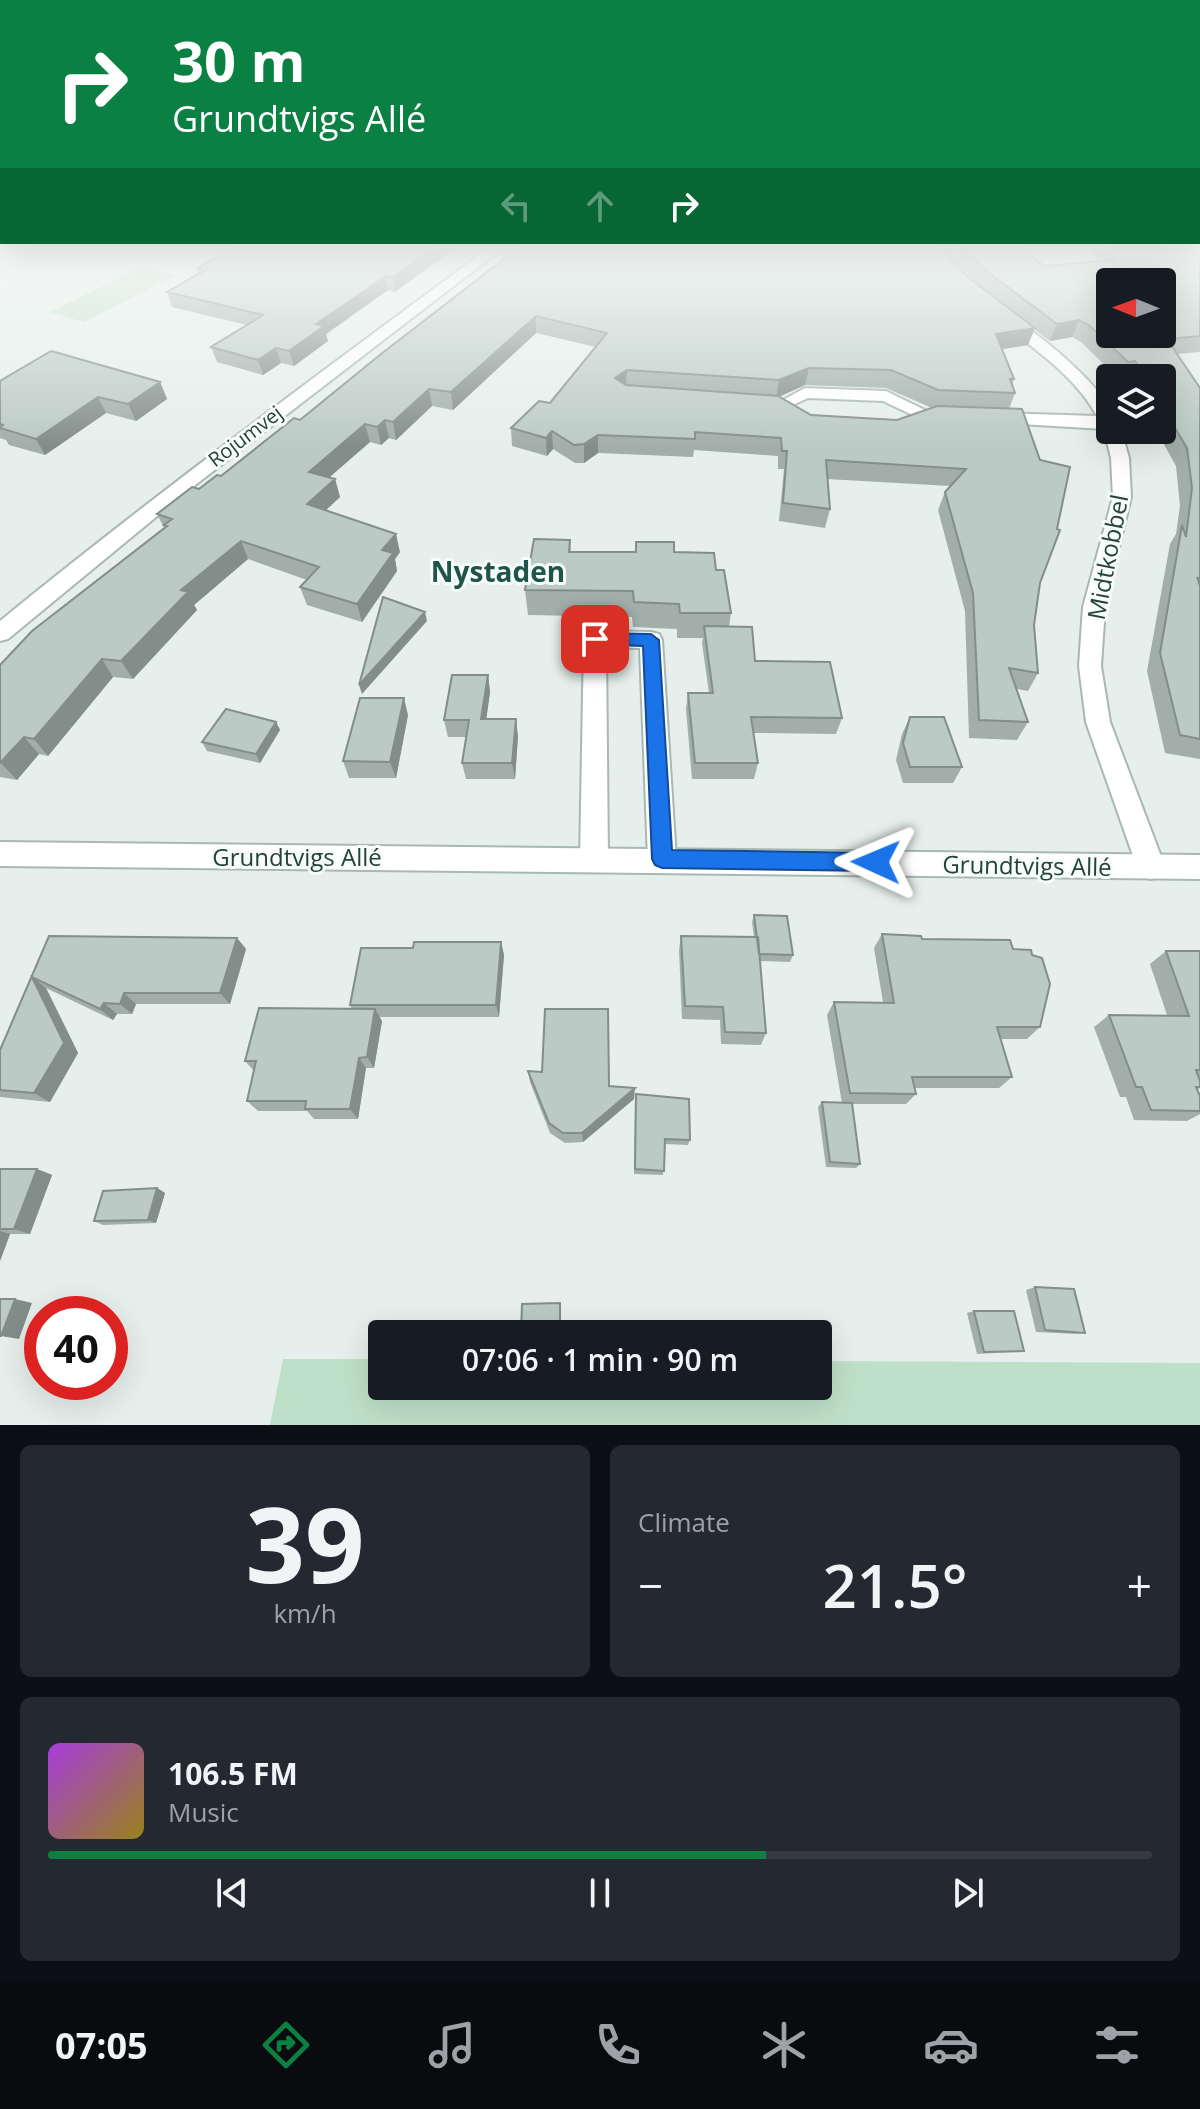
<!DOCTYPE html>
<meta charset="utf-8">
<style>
body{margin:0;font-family:"Open Sans",sans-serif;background:#242831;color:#f1f3f6;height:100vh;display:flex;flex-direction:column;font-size:30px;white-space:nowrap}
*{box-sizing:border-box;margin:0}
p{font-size:26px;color:#9ea1a6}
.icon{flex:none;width:44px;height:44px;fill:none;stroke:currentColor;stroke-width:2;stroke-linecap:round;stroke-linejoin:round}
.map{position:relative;height:1425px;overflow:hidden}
.drawer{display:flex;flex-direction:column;gap:20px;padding:20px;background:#0d0f14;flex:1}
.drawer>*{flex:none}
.banner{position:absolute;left:0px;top:0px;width:1200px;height:244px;box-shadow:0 8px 32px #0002;background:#0b8043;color:#fff;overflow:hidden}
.needle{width:52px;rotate:271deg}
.buttons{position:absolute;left:1096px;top:268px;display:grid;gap:16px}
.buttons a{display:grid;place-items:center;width:80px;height:80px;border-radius:8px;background:#171b24;box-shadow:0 8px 32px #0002;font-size:40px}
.speed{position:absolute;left:24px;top:1296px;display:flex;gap:16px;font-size:40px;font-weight:700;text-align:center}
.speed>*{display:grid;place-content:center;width:104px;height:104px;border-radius:50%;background:#171b24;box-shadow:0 8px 32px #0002;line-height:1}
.speed .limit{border:12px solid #d22;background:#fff;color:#111}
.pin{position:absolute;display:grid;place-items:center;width:68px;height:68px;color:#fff;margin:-34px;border-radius:16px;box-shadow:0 4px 12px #0006}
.me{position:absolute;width:88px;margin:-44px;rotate:271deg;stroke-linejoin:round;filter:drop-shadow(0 0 6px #0008)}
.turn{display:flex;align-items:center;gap:28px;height:168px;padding:0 40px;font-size:36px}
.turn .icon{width:104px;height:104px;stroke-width:2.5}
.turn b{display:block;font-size:56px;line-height:68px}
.lanes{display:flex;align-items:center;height:76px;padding:0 40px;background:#0003;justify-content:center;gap:40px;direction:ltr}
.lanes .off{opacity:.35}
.big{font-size:60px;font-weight:600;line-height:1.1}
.drawer .widget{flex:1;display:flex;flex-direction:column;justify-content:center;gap:12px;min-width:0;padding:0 28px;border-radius:12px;background:#242831}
.drawer .dial{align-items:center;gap:0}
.dial b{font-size:104px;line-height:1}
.song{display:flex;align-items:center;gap:24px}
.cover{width:96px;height:96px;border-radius:12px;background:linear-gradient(135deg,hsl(280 70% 55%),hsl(50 70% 35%))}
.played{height:8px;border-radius:4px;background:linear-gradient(90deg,#0b8043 65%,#363941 65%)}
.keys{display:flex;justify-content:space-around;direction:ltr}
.heat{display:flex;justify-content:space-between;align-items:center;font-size:44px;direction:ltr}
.drawer .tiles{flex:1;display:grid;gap:20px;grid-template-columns:1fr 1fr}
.widget:last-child{grid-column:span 2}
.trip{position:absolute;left:368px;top:1320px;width:464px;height:80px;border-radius:8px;background:#171b24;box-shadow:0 8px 32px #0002;font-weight:600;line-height:80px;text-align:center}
.tabs{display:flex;height:128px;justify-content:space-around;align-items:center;background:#090b0e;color:#9ea1a6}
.tabs .icon{width:56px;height:56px}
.tabs .active{color:#0b8043}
.tabs b{font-size:36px;color:#f1f3f6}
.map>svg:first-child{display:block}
</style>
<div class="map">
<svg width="1200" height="1425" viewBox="0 0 1200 1425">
<rect width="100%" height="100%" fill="#e6efeb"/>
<path fill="#bfe0c8" d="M141,267L174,276L84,322L50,312Z
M283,1359H382V1386H818V1361L1200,1363V1425H270Z"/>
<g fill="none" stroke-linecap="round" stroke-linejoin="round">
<g stroke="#a8b8b2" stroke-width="4">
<path id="minor" d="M489,248H503L190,489L8,639L0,641V621C159,491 324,370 489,248Z
M1006,316C1028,322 1105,389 1110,411C1111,417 1110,424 1110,430H1121L1129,458L1131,497L1105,607L1101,666L1110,722L1165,867L1161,876L1151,879L1141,876L1137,867L1086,722L1079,666L1083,607L1113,497L1111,458L1104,429L989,422L986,418L989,414L995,413L1097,416C1076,377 1036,350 1001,323L999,320Z
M805,388L886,391L937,416L935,420H923L883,401L808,398L780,411L772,406Z
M595,631L651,632L659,634L662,640L676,859L672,868L662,871L652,868L648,859L640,648L606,647L608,859L604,868L594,871L584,868L580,859L584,639L587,633Z"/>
</g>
<g stroke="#a8b8b2" stroke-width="4">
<path id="tertiary" d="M0,842L1200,855V879L0,866Z"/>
</g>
<use href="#minor" fill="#fff" fill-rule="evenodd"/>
<use href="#tertiary" fill="#fff" fill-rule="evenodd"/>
</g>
<path fill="#a1aea9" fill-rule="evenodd" d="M234,248H455L395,292L388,290L326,334L328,341L294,366L281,363L263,375L217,362L211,347L247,325L172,307L167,292L199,273L197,268Z
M518,248H1022L1044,266L1098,261L1090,248H1200V352L1177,354L1200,388V759L1165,753L1147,671L1170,544L1176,534L1180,506L1176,466L1156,430H1162V378H1118L1081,342L1072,337L1050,341L1034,329L1028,345L1002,349L1014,379L1012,384L1015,393L1009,409L1040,583L1034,625L1038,673L1028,691L1017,689L1028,722L1017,740L969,738L965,611L938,510L945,492L950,486L827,479L830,509L825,528L779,521L784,469H778V456L694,450L693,457L598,453L584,463H575L553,449L547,456L512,446L511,428L550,403L596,347L536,333L453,410L432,406L396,440L389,438L381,445L370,442L329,477L335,479L340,497L326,510L400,552L395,559L397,571L362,622L307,605L300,587L307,580L248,559L194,605L197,610L133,679L113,677L48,756L39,754L17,780L0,777V665L164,528L157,514L221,476L300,420ZM946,254L980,286L968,277ZM805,385L886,388L932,408L897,420L811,415L779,397Z
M0,381L160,382L167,399L136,421L106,413L45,455L9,445L6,440L0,438Z
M570,540L571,552H674L716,570L731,613L729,627L755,661L842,718L836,734L754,733L758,763L754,779H692L686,709L688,693H709L702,643L703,638H677V629L633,627L632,617L528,615L525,590Z
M488,675L490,692L486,719L518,736L515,779H466L462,763L466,737H448L444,720Z
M408,715L396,778H349L343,761Z
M910,717L962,767L953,783H903L896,760L902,734Z
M276,722L280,730L260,763L207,751L202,742Z
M754,915L793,955L790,962L760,961L766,1033L761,1045L721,1044L720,1020L682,1019L679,950L681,936L754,937L752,922Z
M882,934L922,939L1040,1027L1027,1039H1001L1012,1077L999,1088H914L916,1094L906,1104H852L860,1164L856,1168L826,1167L818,1107L822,1102L842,1103L827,1015L834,1002H883L874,948Z
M49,936L237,938L246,949L230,1004H136L132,1014H117L113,1020L46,988L78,1053L50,1102L0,1097V1050Z
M501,942L504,955L499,1017H379L382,1021L374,1068H366L358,1119H314L307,1111H258L247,1101L254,1071L245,1061L352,1009L350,1005Z
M1166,951H1200V1088L1197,1090L1200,1096V1114L1187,1121L1134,1120L1126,1097H1120L1094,1027L1109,1015H1167L1150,964Z
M528,1071L609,1086L634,1099L583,1142L565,1143L550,1133L530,1082Z
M635,1099L690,1140L688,1145L665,1144L663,1175L634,1174Z
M0,1169H37L52,1175L30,1234H10L0,1261Z
M157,1188L165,1193L156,1223L103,1225L94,1221Z
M1035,1287L1085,1333L1076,1334L1036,1332L1026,1290Z
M974,1311L1024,1351L977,1354L967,1313Z"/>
<path fill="#838d89" d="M434,248H455L395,292L393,277Z
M386,276L388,290L326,334L328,341L294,366L289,351L316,324Z
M536,316V333L453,410L451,392Z
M1079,320L1072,337L1050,341L1057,324Z
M1035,328L1028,345L990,351L996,334Z
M276,348L281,363L263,375L258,360Z
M809,368L805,385L776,398L779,380Z
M627,370L626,387L615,378Z
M160,382L167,399L136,421L128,404Z
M429,389L432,406L396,440L393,422Z
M98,397L106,413L45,455L36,439Z
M385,420L389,438L381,445L377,427Z
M365,424L370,442L315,490L309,472Z
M552,431L553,449L547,456L546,438Z
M598,435V453L584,463V444Z
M335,479L340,497L313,522L307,504Z
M396,534L400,552L395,559L397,571L362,622L357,604L382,550Z
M241,541L248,559L194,605L197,610L133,679L121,661L181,590Z
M425,612L427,621L362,694L359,685Z
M102,659L113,677L48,756L34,739Z
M488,675L490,692L484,736L481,719Z
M404,698L408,715L396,778L390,762Z
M516,719L518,736L515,779L512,763Z
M276,722L280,730L260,763L256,754Z
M24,737L39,754L17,780L1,763Z
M237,938L246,949L230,1004L220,993Z
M501,942L504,955L499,1017L496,1005Z
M32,977L46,988L78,1053L50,1102L34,1093Z
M124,993L136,1004L132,1014L120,1004Z
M104,1003L117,1014L113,1020L100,1009Z
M375,1009L382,1021L374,1068L367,1057Z
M359,1058L366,1068L358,1119L350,1109Z
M635,1088L634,1099L583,1142L582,1133Z
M37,1169L52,1175L30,1234L14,1229Z
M157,1188L165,1193L156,1223L148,1220Z
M0,1231L10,1234L0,1261Z
M15,1299L32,1303L19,1339L1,1336Z"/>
<path fill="#bbcac4" stroke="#838d89" stroke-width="2" fill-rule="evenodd" d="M234,248H434L393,277L386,276L316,324L324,326L289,351L276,348L258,360L211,347L263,315L167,292L205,270L197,268Z
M518,248H940L968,277L1035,328L996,334L1014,379H1010L1015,393L938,390L891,370L809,368L779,380L627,370L615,378L626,385L778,396L811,415L897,420L937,406L1022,409L1040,460L1070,467L1057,529L1060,530L1040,583L1034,625L1038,673L1009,668L1028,722L979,720L973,593L945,492L966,469L826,460L830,509L783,503L787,451H782L781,438L695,432V439L598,435L584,444L574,445L552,431L546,438L511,428L539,401L550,403L607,333L536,316L451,392L429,389L393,422L385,420L377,427L365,424L309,472L335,479L307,504L396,534L382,550L393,553L357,604L300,587L319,567L241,541L181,590L188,592L121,661L102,659L34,739L24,737L0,763V665L32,631L167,526L164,525L172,519L157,514L192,487L199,489L217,475L221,476L294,418L300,420L381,354Z
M961,248H1022L1044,266L1114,260L1107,248H1200V336L1167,339L1200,388V581L1197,577L1200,586V739L1180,735L1160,653L1182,525L1186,537L1192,488L1187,448L1162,406V378H1146L1135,361L1128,362L1089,325L1079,320L1057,324L985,270ZM1110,282H1162V334H1110Z
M51,351L160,382L128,404L98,397L36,439L0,428L3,425L0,424V381Z
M534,539L570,540L569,552H636V542H674V552L714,553L716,570H724L731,613H680L679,604L634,602L633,591L525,590Z
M383,597L425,612L359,685Z
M704,626L752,627L755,661L830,662L842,718L751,717L758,763H695L688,693H713Z
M452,675H488L481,719H516L512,763H462L469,720H444Z
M360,698H404L390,762L343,761Z
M226,709L276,722L256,754L202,742Z
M910,717H944L962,767H910L903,743Z
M754,915L787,916L793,955L759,954Z
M882,934L921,936L922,939L1010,940L1013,949L1031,950L1032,955L1042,958L1050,984L1040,1027H997L1012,1077H912L916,1094L850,1093L834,1002L894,1003Z
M49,936L237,938L220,993H124L120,1004L104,1003L100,1009L32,977L64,1043L34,1093L0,1090V1050Z
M681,936L758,937L766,1033L725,1032L723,1007L685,1006Z
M414,942H501L496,1005H350L361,948H413Z
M1166,951H1200V1070H1196L1200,1081V1087H1196L1200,1096V1111L1151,1110L1142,1087H1136L1109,1015L1189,1016Z
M259,1008L375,1009L367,1057L359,1058L350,1109H305L306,1101H247L256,1061H245Z
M545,1009H608L609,1086L635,1088L582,1133H563L549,1123L528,1071L542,1072Z
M636,1094L689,1099L690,1140L665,1139L664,1171L635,1169Z
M822,1102L852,1103L860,1164L830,1162Z
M0,1169H37L14,1229H0Z
M157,1188L148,1220L94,1221L103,1191Z
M1035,1287L1074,1289L1085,1333L1045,1330Z
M0,1299H15L1,1336H0Z
M560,1303V1334H521L522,1304Z
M974,1311H1014L1024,1351L984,1352Z"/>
<linearGradient id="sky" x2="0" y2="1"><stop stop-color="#84bce0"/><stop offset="0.55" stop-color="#f4f8f6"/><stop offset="1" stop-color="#f4f8f6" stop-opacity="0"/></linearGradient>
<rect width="1200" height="447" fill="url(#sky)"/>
<path fill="#1a73e8" stroke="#114b97" stroke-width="2" d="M595,633L651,634L659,640L672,850L876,853L884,856L887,862L884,869L876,871L662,868L655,865L652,859L643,646L589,644L587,639Z"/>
<g text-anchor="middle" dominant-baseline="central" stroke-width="6" stroke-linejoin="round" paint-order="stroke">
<g font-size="20" fill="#24423a" stroke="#f7fbf9">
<text transform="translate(245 436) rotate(-37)">Rojumvej</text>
</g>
<g font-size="24" fill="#24423a" stroke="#f7fbf9">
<text transform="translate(1107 557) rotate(-79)">Midtkobbel</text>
<text x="297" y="856">Grundtvigs Allé</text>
<text transform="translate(1027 865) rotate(1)">Grundtvigs Allé</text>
</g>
<g font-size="28" font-weight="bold" fill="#1f5548" stroke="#f7fbf9">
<text x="498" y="571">Nystaden</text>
</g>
</g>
</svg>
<div class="buttons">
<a><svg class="needle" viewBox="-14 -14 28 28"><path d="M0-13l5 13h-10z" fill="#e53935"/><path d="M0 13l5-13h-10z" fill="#9ea1a6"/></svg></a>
<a><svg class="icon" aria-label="layers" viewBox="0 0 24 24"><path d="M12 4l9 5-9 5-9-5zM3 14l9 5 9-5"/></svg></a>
</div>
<div class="speed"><div class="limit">40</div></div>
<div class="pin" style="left:595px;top:639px;background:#d93025"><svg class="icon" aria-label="arrive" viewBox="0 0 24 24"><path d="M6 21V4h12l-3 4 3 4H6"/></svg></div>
<svg class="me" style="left:876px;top:862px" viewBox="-20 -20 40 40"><path d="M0-17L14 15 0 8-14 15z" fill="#1a73e8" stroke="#fff" stroke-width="4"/></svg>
<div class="trip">07:06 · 1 min · 90 m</div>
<div class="banner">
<div class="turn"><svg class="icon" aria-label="right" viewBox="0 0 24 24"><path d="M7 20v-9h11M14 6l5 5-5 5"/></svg><div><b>30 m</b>Grundtvigs Allé</div></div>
<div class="lanes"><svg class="icon off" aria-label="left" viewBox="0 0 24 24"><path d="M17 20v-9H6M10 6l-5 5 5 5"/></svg><svg class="icon off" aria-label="ahead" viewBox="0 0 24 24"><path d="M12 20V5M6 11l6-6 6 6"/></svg><svg class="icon" aria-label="right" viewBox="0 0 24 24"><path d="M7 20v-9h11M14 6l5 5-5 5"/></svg></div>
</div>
</div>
<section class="drawer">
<div class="tiles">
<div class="widget dial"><b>39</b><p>km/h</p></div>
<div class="widget"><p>Climate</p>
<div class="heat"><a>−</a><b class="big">21.5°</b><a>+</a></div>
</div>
<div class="widget">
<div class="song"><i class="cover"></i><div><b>106.5 FM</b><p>Music</p></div></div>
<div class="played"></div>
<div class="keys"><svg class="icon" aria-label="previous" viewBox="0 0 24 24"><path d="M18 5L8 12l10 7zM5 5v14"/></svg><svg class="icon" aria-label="pause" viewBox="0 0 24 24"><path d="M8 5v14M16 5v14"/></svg><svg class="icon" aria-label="next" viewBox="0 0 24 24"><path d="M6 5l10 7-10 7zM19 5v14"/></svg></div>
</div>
</div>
</section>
<nav class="tabs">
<b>07:05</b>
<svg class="icon active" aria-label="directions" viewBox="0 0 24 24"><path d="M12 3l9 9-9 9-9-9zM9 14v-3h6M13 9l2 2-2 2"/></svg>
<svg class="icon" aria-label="music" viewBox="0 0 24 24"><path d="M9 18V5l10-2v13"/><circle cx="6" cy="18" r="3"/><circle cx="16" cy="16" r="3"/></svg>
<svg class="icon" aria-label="phone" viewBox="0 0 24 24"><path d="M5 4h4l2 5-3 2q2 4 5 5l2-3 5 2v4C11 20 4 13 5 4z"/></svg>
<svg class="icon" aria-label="climate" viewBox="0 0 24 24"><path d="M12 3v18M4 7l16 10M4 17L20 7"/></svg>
<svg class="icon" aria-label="car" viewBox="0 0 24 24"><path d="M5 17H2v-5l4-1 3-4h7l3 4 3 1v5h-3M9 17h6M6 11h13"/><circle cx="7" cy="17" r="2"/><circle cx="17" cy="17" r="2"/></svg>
<svg class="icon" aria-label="filters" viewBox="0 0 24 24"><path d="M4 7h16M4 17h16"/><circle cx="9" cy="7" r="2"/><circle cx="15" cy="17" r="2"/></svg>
</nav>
